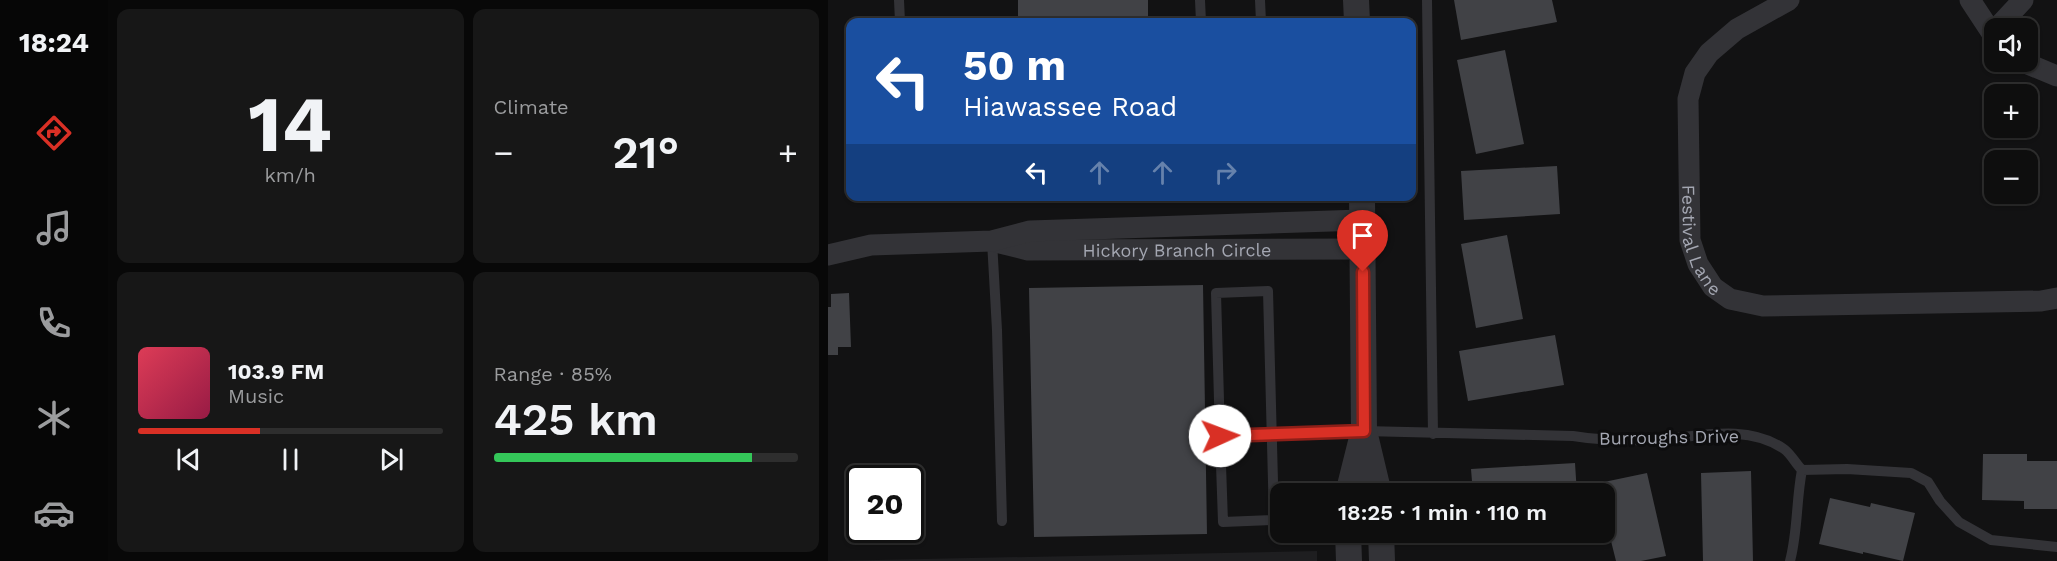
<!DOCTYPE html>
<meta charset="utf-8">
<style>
body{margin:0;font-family:"Work Sans",sans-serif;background:#171717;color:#f1f3f6;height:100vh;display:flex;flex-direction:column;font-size:22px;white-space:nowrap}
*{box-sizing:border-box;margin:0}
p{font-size:20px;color:#9b9c9e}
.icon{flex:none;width:33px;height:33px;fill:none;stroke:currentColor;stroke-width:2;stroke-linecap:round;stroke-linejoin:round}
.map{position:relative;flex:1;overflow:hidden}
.side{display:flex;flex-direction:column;gap:9px;padding:9px;background:#080808;width:720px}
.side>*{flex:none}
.banner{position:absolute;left:18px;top:18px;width:570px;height:183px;border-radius:12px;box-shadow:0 2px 4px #0004,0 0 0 2px #2e2e2e;background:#1a4fa0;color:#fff;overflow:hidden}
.controls{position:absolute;left:1156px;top:18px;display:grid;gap:12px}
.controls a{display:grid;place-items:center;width:54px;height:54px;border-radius:12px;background:#0e0e0e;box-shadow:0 2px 4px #0004,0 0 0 2px #2e2e2e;font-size:30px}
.speed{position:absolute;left:18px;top:465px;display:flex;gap:12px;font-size:30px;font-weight:700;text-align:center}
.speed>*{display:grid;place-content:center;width:78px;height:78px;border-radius:50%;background:#0e0e0e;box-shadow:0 2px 4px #0004,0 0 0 2px #2e2e2e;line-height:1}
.speed .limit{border:3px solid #111;border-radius:9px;background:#fff;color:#111}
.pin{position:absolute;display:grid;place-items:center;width:51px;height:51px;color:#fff;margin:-62px -26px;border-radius:50% 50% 50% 0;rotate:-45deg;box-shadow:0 0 6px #0007}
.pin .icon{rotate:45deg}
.me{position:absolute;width:66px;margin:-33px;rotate:88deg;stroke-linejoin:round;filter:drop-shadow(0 0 4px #0008)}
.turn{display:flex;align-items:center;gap:21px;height:126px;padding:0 18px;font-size:27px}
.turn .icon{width:78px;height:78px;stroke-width:2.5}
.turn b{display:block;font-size:42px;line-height:51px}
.lanes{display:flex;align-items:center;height:57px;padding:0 18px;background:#0003;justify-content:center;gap:30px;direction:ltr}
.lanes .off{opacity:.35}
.big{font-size:45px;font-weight:600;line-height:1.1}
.side .widget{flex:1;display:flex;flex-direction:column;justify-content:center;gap:9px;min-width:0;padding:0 21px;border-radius:12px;background:#171717}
.side .dial{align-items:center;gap:0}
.dial b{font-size:78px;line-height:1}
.song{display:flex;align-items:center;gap:18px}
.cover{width:72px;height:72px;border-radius:9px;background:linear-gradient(135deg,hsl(350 70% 55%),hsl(340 70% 35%))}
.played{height:6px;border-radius:3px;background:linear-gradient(90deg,#d93025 40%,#2e2e2e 40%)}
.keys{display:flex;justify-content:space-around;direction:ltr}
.heat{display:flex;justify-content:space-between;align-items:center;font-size:33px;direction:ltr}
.charge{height:9px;border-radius:4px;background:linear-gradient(90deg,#34c759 85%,#2e2e2e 0)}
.side .tiles{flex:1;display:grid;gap:9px;grid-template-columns:repeat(2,1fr)}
.trip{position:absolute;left:442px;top:483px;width:345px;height:60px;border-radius:12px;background:#0e0e0e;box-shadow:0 2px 4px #0004,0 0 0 2px #2e2e2e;font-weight:600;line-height:60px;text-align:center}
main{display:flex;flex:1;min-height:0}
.dock{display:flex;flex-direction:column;width:108px;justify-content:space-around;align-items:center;background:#060606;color:#9b9c9e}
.dock .icon{width:42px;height:42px}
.dock .selected{color:#d93025}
.dock b{font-size:27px;color:#f1f3f6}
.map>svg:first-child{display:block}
</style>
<main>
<nav class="dock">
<b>18:24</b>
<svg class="icon selected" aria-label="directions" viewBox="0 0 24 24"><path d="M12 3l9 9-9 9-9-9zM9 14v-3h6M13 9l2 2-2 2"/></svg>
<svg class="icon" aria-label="music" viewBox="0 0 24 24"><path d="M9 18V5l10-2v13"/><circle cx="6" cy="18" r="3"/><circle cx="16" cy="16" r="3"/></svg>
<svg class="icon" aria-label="phone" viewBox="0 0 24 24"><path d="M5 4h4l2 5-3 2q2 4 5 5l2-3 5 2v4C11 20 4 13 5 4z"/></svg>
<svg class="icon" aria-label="climate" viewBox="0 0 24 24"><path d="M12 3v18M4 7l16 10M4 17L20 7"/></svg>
<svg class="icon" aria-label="car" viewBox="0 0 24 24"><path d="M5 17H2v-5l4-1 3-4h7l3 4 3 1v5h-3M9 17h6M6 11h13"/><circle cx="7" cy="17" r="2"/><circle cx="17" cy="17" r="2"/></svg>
</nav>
<section class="side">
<div class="tiles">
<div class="widget dial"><b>14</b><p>km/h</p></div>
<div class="widget"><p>Climate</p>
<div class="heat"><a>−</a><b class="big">21°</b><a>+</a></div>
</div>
<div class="widget">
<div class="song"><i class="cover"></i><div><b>103.9 FM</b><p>Music</p></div></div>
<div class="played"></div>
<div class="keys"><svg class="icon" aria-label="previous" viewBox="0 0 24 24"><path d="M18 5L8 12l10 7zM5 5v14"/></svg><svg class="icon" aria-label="pause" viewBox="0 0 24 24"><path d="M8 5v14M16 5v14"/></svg><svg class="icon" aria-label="next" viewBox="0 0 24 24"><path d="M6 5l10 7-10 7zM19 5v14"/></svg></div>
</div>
<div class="widget"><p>Range · 85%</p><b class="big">425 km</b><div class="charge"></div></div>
</div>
</section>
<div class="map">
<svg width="1229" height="561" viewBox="0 0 1229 561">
<rect width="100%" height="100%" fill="#121213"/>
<path fill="#1e1e20" d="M489,551V561H0Z"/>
<path fill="#414246" d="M190,0H320V22H190Z
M626,0H724L729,22L633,40Z
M677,50L696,144L648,154L629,60Z
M729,166L732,214L636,220L633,171Z
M679,235L695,319L648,328L633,244Z
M375,285L379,534L206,537L201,288Z
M21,293L23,347H10V355H0V307H3V294Z
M727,335L736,385L640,401L631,351Z
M1155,454H1199V461H1229V509H1196V501L1154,500Z
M747,463L749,494H645L643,469Z
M923,471L925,561H875L873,473Z
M819,473L838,556L813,561H788L779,525L785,523L776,482Z
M1002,498L1042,507L1043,503L1087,513L1075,561L1035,552V554L991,544Z"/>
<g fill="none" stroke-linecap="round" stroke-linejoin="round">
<path stroke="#333337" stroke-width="10" d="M71,0L72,22
M372,0L373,22
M432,0L433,22
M599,0L605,434
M164,241L169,330L174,521
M392,436L395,522L446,520L440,291L388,293L392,436L536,431L745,436C771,440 797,441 824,440C866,438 917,422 956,449C963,454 968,464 974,470C968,501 970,531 962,561
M974,470L1019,469L1083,473L1100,482L1112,501L1131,522L1163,540L1229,547"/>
<g stroke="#333337" stroke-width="21">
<path id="s1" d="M961,0L909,29L881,53L867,73L860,99L862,240L870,264L885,287L902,299L935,306L1213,301L1229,298"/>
<path d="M1142,0L1167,38"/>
<path d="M1169,28L1195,0"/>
<path d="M1195,62L1229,76"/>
<path id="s2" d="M168,242L200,250L535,249"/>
<path d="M0,255L43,245L164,241L202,231L534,220"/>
</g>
<path stroke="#333337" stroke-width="26" d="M528,0L529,22
M534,196L536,431L551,494
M520,494L535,434
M520,532L521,561
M553,532L554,561"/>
</g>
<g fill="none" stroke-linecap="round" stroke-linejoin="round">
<g stroke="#8d1f18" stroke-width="15">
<path id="route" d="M392,436L536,431L535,272"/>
</g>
<use href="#route" stroke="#d93025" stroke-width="10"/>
</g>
<g text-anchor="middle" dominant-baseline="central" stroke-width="6" stroke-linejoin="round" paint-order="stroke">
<g font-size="18" fill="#a4a7b2" stroke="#0d0d0e">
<text stroke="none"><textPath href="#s1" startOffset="291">Festival Lane</textPath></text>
<text stroke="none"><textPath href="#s2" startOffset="182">Hickory Branch Circle</textPath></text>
<text transform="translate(841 437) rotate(-1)">Burroughs Drive</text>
</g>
</g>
</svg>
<div class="controls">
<a><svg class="icon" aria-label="sound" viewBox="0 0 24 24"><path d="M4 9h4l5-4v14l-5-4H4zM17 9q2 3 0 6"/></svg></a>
<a>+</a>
<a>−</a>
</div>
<div class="speed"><div class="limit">20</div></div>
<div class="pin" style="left:535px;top:272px;background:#d93025"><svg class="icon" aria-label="arrive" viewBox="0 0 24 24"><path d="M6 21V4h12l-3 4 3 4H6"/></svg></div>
<svg class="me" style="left:392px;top:436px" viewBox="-20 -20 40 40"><circle r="19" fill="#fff"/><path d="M0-13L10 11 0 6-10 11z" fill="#d93025"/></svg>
<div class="trip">18:25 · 1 min · 110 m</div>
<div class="banner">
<div class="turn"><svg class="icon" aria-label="left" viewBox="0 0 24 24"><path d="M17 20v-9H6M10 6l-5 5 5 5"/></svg><div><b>50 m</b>Hiawassee Road</div></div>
<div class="lanes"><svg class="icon" aria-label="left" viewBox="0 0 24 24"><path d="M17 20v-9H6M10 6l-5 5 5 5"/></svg><svg class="icon off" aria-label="ahead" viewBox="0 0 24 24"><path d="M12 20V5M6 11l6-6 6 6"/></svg><svg class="icon off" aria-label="ahead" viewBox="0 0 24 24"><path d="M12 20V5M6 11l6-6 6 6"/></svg><svg class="icon off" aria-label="right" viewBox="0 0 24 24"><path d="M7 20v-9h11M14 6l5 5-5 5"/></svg></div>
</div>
</div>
</main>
